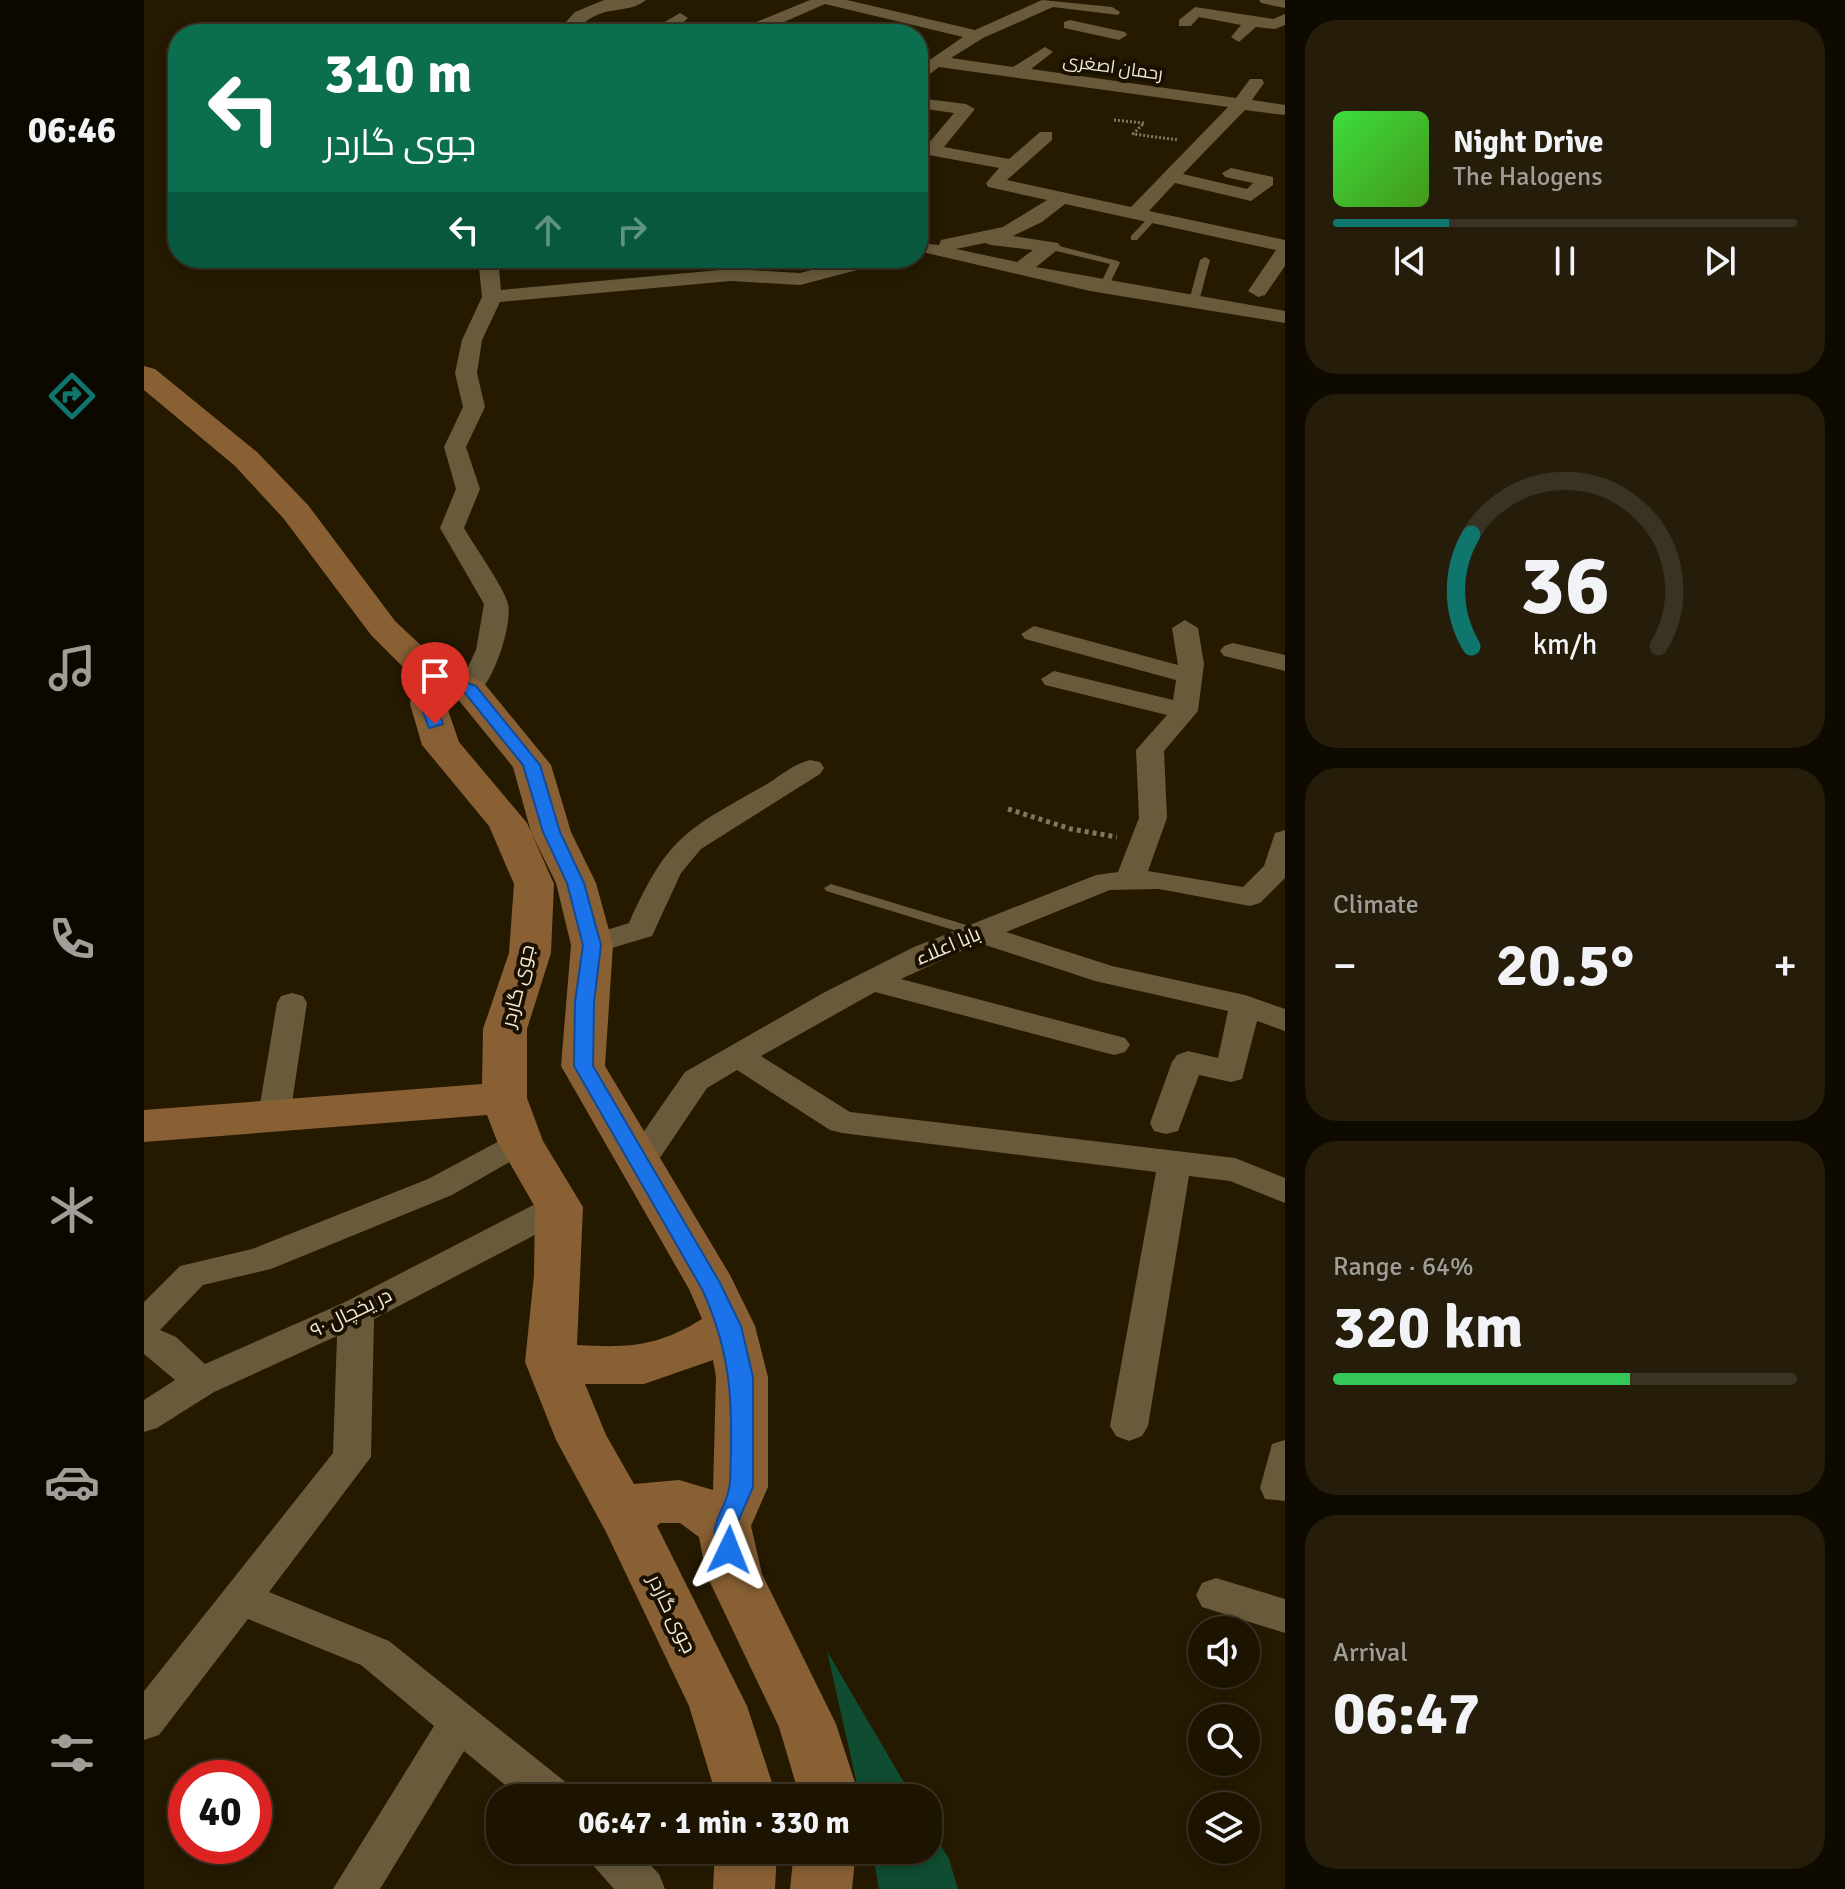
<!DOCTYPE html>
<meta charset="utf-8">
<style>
body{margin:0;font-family:Signika,Cairo,sans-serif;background:#251c0a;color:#f1f3f6;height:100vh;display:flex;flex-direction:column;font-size:30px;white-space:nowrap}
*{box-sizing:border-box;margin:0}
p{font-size:26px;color:#a09e99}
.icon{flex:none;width:44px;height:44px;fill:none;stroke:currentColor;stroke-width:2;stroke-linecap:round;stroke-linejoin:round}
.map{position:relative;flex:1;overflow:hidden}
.drawer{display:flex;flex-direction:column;gap:20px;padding:20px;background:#0f0a00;width:560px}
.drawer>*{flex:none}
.top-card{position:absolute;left:24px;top:24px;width:760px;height:244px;border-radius:32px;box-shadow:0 4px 12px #0003,0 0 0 2px #3a3222;background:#0b6e4f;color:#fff;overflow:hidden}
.buttons{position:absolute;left:1044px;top:1616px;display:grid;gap:16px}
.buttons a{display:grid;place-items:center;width:72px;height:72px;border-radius:50%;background:#1c1300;box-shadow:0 4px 12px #0003,0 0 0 2px #3a3222;font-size:40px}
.speed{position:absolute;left:24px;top:1760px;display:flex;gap:16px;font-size:40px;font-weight:700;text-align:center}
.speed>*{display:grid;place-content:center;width:104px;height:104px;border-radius:50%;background:#1c1300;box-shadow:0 4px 12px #0003,0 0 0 2px #3a3222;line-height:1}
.speed .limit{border:12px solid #d22;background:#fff;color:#111}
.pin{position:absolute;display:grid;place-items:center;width:68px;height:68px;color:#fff;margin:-82px -34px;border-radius:50% 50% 50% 0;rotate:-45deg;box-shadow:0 0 8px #0007}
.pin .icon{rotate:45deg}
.me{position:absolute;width:88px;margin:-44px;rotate:2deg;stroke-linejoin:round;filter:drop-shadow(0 0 6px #0008)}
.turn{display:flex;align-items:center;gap:28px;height:168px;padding:0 24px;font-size:36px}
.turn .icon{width:104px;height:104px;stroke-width:2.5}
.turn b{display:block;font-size:56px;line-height:68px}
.lanes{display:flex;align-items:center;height:76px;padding:0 24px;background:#0003;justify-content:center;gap:40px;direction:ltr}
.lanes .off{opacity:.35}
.big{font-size:60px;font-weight:700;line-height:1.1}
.drawer .tile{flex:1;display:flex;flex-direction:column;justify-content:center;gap:12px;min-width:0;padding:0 28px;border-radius:32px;background:#251c0a}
.drawer .dial{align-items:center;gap:0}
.dial svg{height:208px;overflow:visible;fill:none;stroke:#3a3222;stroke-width:7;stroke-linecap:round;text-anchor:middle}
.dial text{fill:#f1f3f6;stroke:none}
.song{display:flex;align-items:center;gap:24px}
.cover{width:96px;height:96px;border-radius:12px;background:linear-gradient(135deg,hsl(120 70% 55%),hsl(100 70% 35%))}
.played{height:8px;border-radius:4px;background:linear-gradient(90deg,#0f766e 25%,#3a3222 25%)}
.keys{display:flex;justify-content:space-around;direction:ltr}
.heat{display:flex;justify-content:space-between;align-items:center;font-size:44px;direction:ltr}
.charge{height:12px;border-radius:6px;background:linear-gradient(90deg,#34c759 64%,#3a3222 0)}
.trip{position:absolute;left:342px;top:1784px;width:456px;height:80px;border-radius:32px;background:#1c1300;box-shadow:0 4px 12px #0003,0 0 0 2px #3a3222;font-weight:700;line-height:80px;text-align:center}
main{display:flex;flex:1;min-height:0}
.tabs{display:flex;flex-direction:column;width:144px;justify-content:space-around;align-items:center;background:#0b0800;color:#a09e99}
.tabs .icon{width:56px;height:56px}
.tabs .on{color:#0f766e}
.tabs b{font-size:36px;color:#f1f3f6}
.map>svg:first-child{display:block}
</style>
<main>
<nav class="tabs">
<b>06:46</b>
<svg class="icon on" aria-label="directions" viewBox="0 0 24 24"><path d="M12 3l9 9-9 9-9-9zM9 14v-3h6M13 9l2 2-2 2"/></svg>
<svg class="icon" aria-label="music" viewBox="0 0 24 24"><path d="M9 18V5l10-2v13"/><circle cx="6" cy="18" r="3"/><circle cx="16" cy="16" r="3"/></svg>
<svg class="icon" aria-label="phone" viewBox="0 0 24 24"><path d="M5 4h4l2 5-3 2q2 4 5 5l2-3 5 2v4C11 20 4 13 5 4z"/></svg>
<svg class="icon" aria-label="climate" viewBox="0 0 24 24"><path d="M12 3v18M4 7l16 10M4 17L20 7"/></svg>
<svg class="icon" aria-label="car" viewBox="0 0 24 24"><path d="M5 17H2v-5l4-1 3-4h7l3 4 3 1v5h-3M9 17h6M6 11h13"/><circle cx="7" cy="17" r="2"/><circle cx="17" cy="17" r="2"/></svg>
<svg class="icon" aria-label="filters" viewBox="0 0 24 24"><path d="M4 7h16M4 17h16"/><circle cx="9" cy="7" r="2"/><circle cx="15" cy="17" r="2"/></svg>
</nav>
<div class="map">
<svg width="1141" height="1889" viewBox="0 0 1141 1889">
<rect width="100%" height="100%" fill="#251900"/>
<path fill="#0f4c31" d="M683,1651L769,1798H716Z
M784,1824L805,1859L814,1889H735L728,1850H784Z"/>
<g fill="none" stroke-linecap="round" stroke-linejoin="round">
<path stroke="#817661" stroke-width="3" stroke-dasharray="2 2" stroke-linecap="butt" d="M970,120L1000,123L989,134L1034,140"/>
<path stroke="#817661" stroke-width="5" stroke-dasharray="4 4" stroke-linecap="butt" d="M864,809L927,829L973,837"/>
<path fill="#685a3b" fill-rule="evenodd" d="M1007,215L1014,217L993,240H987V236Z
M907,244L974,261L976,263L963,289L955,287L966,264L904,249V245Z
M1061,257L1066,260L1055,301L1047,303L1045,301L1056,260Z
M687,884L839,930L841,933L834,937L829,936L682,891L680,888Z"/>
<path fill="#685a3b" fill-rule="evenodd" d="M460,0H502C481,17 458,0 428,34H411L431,12Z
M666,0H703L831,30L898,0L968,7L976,12L974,15L909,7L839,38L807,58L869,67L901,47L909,52L887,69L1092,98L1106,79H1118L1120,83L1108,100L1141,105V115L1101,110L1039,174L1103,189L1109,183L1081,177L1078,173L1087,168L1129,177V185L1107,201L1031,183L1005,211L1141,240V266L1121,295L1114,297L1104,291L1132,250L921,204L898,222L869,236L914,243L917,247L892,267L1141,311V323L946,291L774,251V243L795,245L797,240L859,227L903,200L844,187L842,183L855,168L774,153V143L784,144L810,113L774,108V98L822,104L831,109L800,147L865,159L896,132H908V140L863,180L987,207L1084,107L795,67L774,83V68L819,37L681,4L613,34H593L605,25ZM841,243L847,245L889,250L873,262L812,249Z
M1115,0H1141V8L1117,3Z
M1051,7L1129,19L1141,14V25L1131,29L1112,27L1095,42L1087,37L1097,25L1055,17L1047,26H1035V20Z
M536,13L544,18L534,27L555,34L514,32V26Z
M926,20L981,32L983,35L975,40L920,28V22Z
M334,258H354L357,290L587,269L656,273L714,258H747L744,262L656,285L587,281L356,302L338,340L333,373L341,407L322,447L336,489L320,528C329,544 361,589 364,604C369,625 347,693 326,698L313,690L332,650L340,604L296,528L312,489L300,447L319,407L311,373L318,340L338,297Z
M1041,620L1054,628L1060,664L1054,711L1020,751L1023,818L1004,871L1099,887L1120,866L1131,833L1141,830V878L1116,903L1106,906L1015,889L966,890L862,932L968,966L1101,995L1141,1009V1031L1113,1021L1098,1079L1087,1082L1055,1075L1034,1131L1022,1134L1010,1131L1006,1123L1028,1062L1033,1055L1044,1051L1074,1058L1084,1011L951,981L835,943L757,979L981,1038L986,1045L981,1052L970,1055L731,992L617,1056L706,1112L1091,1158L1141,1178V1203L1086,1181L1045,1176L1004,1426L998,1436L985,1441L972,1436L966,1426L1012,1172L698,1133L686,1130L593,1070L563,1088L507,1171L495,1175L483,1171L478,1163L541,1072L681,992L770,947L952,875L974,872L995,818L992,750L1023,715L901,685L897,679L910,671L1029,700L1032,680L881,639L877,634L890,626L1034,665L1028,628Z
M1089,643L1141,655V671L1080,656L1076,651L1080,646Z
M666,760L676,762L680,768L676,774L557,849L537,873L508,936L448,954L437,952L433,945L437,938L485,923C523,839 539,831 618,787C634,778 649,764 666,760Z
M148,993L159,996L163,1003L146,1116L142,1124L130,1127L118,1124L114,1116L133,1003L137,996Z
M376,1130L388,1133L392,1141L388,1149L308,1195L127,1269L59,1285L16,1330L32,1337L61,1364L199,1303L403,1198L415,1195L427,1198L432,1207L427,1216L230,1319L227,1457L125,1592L245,1641L424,1784L430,1798H377L320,1751L236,1889H189L290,1726L217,1665L104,1619L15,1735L0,1740V1691L189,1453L193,1336L70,1392L13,1428L0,1432V1400L31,1380L0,1354V1302L36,1266L108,1249L284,1179Z
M1141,1440V1501L1121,1499L1116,1488L1128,1444Z
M1072,1578L1141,1599V1633L1058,1607L1052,1595L1058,1583Z
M441,1850H492L515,1874L521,1889H470L448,1864Z"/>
<path fill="#886034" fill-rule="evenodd" d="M0,366L11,369L113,452L164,505L251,621L301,668L339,682L407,765L427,832L452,883L469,945L461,1066L586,1275L611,1326L624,1377V1487L607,1526L618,1574L692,1724L716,1798H656L635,1727L562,1574L555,1537L536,1523H516L513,1526L603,1706L633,1798H573L545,1706L462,1532L412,1440L381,1362L390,1275L391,1207L353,1141L343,1115L0,1142V1110L338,1084L339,1029L365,953L370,884L345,826L278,745L266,704L270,678L227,635L140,519L91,466L0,390ZM304,694L313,698L369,767L387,832L412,883L427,945L417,1066L545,1289L558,1319C513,1347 484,1348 433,1345L439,1207L399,1141L383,1098V1029L407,953L410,884L383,823L315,742L302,704ZM569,1360L572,1377L569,1490L535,1480L490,1484L462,1435L441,1384H500Z
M571,1850H633L631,1889H569Z
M650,1850H712L708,1889H646Z"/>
</g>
<path fill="#1a73e8" stroke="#114b97" stroke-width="2" d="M282,672H293L332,686L396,765L416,832L440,883L457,945L450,1002L449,1066L576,1283L597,1326L609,1377V1487L592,1526L597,1550L594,1557L585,1560L577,1557C559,1521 584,1513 586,1482C589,1409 589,1356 558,1289L430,1066L431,1002L439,945L423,883L399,832L379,765L321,693L295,684L292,704L299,724L285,728L276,704Z"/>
<g text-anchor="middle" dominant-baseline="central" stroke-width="8" stroke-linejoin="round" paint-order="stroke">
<g font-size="18" fill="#f1e9d7" stroke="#1a1000">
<text transform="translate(969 67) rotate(8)">رحمان اصغری</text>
</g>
<g font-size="20" fill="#f1e9d7" stroke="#1a1000">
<text transform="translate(804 946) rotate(-23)">بابا اعلاء</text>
<text transform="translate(374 986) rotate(-76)">جوی گاردر</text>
<text transform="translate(207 1313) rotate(-26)">در یخچال ۹۰</text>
<text transform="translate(528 1614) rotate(64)">جوی گاردر</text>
</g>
</g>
</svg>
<div class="buttons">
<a><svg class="icon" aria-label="sound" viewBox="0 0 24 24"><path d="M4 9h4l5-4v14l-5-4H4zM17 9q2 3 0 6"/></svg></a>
<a><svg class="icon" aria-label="search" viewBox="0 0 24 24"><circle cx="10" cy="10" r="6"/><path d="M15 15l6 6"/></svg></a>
<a><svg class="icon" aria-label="layers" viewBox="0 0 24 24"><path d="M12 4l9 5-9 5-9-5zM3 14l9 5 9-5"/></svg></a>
</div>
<div class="speed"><div class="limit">40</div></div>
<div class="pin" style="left:291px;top:724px;background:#d93025"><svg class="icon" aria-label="arrive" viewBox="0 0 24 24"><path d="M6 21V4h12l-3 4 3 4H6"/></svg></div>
<svg class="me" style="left:585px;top:1550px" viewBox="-20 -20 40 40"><path d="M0-17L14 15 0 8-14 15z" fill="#1a73e8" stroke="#fff" stroke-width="4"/></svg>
<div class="trip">06:47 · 1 min · 330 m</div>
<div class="top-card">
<div class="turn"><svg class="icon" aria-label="left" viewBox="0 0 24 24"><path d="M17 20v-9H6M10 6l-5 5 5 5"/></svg><div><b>310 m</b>جوی گاردر</div></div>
<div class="lanes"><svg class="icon" aria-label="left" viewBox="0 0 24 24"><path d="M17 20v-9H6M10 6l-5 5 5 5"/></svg><svg class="icon off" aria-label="ahead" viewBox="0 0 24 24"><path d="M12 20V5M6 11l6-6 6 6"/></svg><svg class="icon off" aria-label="right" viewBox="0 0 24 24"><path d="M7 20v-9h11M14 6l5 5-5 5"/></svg></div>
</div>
</div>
<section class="drawer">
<div class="tile">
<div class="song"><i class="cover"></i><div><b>Night Drive</b><p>The Halogens</p></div></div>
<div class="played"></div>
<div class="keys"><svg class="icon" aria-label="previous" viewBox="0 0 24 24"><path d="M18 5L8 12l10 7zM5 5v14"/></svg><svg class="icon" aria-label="pause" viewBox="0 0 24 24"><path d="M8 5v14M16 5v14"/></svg><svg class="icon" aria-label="next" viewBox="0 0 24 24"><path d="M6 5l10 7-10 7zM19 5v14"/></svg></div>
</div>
<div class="tile dial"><svg viewBox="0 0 100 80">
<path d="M14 69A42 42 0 1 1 86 69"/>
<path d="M14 69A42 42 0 0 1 14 26" stroke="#0f766e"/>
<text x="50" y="56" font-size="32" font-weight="700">36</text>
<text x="50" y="72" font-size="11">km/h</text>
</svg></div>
<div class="tile"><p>Climate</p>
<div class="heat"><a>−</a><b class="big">20.5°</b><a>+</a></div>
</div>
<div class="tile"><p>Range · 64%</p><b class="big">320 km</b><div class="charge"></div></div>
<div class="tile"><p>Arrival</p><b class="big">06:47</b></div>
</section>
</main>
